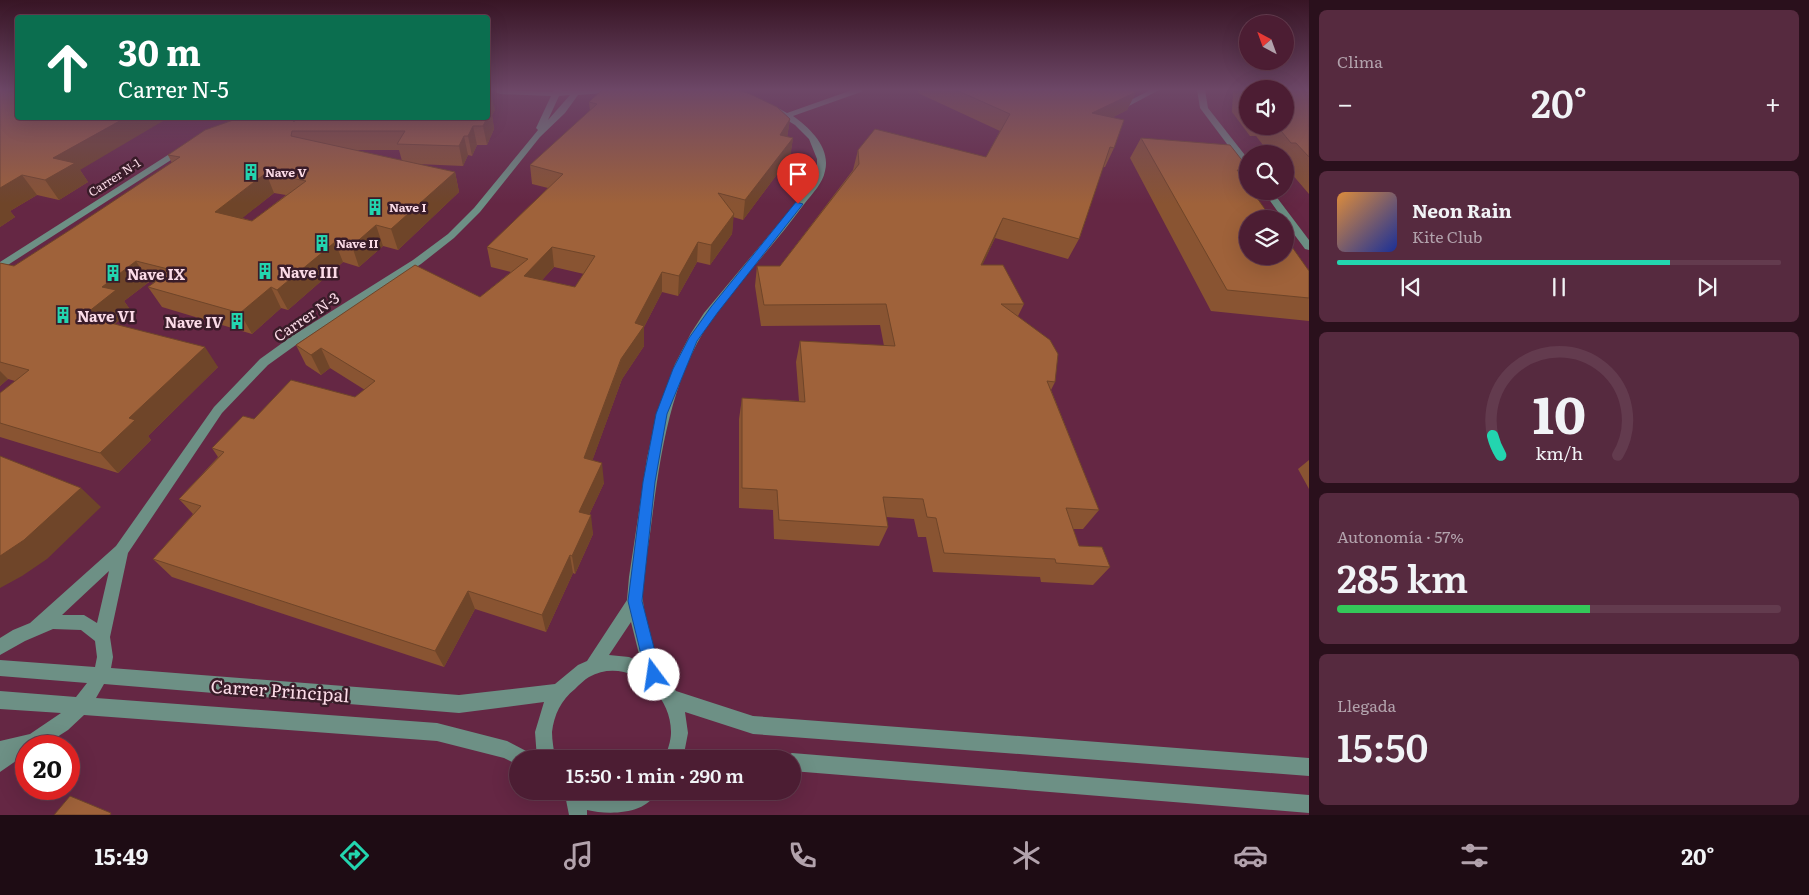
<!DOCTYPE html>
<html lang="es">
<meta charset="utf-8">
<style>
body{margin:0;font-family:Literata,serif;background:#562a3f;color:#f1f3f6;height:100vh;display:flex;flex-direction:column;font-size:19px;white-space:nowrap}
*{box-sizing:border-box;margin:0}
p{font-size:16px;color:#b2a2ac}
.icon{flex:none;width:28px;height:28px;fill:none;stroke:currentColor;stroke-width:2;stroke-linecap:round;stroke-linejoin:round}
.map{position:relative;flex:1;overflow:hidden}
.side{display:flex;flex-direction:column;gap:10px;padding:10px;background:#2a101c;width:500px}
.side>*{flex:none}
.banner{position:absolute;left:15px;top:15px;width:475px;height:105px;border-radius:5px;box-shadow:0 5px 20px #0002,0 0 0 1px #633b4e;background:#0b6e4f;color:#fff;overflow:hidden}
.needle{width:32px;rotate:319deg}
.fabs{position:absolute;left:1239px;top:15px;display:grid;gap:10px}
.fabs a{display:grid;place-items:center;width:55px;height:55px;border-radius:50%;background:#4c1d33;box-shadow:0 5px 20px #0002,0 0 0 1px #633b4e;font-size:25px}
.speed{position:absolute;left:15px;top:735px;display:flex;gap:10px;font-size:25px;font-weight:700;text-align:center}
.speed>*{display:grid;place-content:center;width:65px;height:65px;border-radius:50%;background:#4c1d33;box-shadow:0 5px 20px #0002,0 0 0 1px #633b4e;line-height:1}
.speed .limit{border:8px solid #d22;background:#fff;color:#111}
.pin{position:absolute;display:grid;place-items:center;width:42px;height:42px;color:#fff;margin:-51px -21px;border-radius:50% 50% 50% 0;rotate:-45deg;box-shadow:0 0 5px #0007}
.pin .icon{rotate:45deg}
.me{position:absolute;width:55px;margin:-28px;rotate:346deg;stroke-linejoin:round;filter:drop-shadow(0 0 4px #0008)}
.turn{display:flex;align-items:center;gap:18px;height:105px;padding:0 20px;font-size:22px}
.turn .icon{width:65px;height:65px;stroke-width:2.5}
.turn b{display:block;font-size:35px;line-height:42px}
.big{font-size:38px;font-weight:600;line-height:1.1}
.side .tile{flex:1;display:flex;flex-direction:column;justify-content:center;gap:8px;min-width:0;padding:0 18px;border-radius:8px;background:#562a3f}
.side .dial{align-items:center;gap:0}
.dial svg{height:130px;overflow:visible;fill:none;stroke:#633b4e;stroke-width:7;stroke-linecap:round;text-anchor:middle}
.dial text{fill:#f1f3f6;stroke:none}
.song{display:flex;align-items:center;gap:15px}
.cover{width:60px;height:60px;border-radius:8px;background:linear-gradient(135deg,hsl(30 70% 55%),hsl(230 70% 35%))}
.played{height:5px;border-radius:2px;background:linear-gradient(90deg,#23d5af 75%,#633b4e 75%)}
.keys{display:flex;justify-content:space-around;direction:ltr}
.heat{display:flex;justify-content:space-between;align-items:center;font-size:28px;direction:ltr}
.charge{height:8px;border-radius:4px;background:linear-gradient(90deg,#34c759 57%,#633b4e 0)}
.trip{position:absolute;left:509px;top:750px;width:292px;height:50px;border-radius:25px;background:#4c1d33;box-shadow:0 5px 20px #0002,0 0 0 1px #633b4e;font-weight:600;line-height:50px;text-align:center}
.dock{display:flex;height:80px;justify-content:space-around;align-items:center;background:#1e0c14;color:#b2a2ac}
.dock .icon{width:35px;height:35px}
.dock .active{color:#23d5af}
.dock b{font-size:22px;color:#f1f3f6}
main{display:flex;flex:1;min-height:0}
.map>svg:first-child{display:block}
</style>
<main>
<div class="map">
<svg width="1309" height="815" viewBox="0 0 1309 815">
<rect width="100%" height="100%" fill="#652744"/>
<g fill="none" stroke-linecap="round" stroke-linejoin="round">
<path fill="#6d9085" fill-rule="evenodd" d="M497,90L553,92L554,90H562L561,91L621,90L617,92L578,95L565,113L540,137L480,212L454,238L421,264L300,342L268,365L222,413L128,553L110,637L113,657L111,668L459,695L555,684L578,665L587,661L627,600L629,577L647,458L658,410L675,364L691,333L704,313L795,204L817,171V159L809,139L795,125L764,106L771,104L787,113L852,90H862L861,92L793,116C810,128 831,148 825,171C823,183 812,194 805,203C778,240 747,273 719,309C670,373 660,456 650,534C647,556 641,579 643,601C644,613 656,666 662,674C667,681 672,684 676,691L753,716L1309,758V776L753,734L685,712L688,733L683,759H665C667,751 671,741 671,733C672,692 627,656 589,677C584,680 579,685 575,689C561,700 554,715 552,732C552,741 554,750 555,759H537L535,732L544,702L459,713L104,684L96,698L437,723L507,741L530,753L533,759H518V765L504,758L437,741L84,715L68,730L43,746H26V754L0,772V741L30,734L61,713L0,709V691L76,697L87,683L0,676V660L95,667L97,657L95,641L81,630L53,629L25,641L0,655V638L13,630L30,623L116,546L214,407L260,359L292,336L413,260L448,234L474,208L538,130L536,128L551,96L500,94L496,92ZM570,95L548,120L559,96ZM109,571L97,623L84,615H62ZM631,622L641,662L629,657L609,655Z
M1083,90H1093L1127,102L1150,90H1159L1127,107Z
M1197,90H1205L1208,108L1248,159V168H1245L1200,108Z
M182,146L186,149L185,151L0,270V262Z
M1263,191H1272L1309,240V250L1305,249L1285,222V219H1283Z
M739,750H755L761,753L764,759H730L733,753Z
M792,753L1309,795V813L792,771V759H784L786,756Z
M561,791H586L609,795L632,791H657C647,815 608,815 587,810V815H569L566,800Z"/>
</g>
<path fill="#895432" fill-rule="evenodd" d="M0,90L80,170L88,182L59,200L37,195L10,211L15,217L0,227Z
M918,90H1141L1136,92L1127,110L1113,117L1114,148L1105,167H1103L1079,239L1068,259L995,238L982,265L1024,304L1018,316L1055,382L1051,390L1099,510L1083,529H1073L1079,546L1110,567L1093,585L1041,582L1040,577L933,572L926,537H918L914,519L886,517L888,527L879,546L774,539L773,510L739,508V419L742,398L799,401L796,362L800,341L884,346L880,325L761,326L755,286L757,266H780L853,170L858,150L986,157L1000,131L918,93Z
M1233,90H1248V126H1285L1309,90V194L1285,166V154H1270L1256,136H1250L1232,112Z
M589,102L790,119L787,137L793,138L790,157L743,220L733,217L732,234L710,265L697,262L678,296L662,292L644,327V346L622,379L592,461L604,483L589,515L593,534L575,574L573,573L546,632L475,609L444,667L172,577L153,559L193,514L179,499L218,457L212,448L254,419L355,397L365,390L330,368L321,375L306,365L296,345L480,297L511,272L491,267L487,247L548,188L532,184L530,165L590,111ZM554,267L584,274L575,287L542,280Z
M495,110L492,115L494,129L487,145H477L472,156L468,155L463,166L417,164L455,172L459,192L398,250L383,246L359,267L343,262L288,310L281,308L252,334L162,307L148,287L154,283L149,282L124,301L131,311L114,324L218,367L148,436L151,440L118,473L0,437V393L15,381L8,379L0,386V263L14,266L73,228L172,163L168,155L294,119ZM355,150H399L402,161ZM274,193L286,195L252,221L242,218Z
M180,118H211L197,120Z
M1141,138L1248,168V174L1244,180L1309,271V321L1211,311L1130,158Z
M1309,460V489L1298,469Z"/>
<path fill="#6f4529" d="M1127,90H1141L1136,92L1127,110L1084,132L1092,113Z
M491,92L495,110L492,115L494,129L487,145L483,126L488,118V100Z
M125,118H168L80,170L88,182L59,200L45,180L53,158Z
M195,118H211L197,120Z
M790,119L787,138L780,135Z
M473,126L477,145L472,156L468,136Z
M464,136L468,155L463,166L459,146Z
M793,138L790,157L743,220L745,200Z
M455,172L459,192L398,250L391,229Z
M266,173L274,193L225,232L215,212Z
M22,175L37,195L10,211L15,217L0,227V188Z
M734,214L732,234L710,265L711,245Z
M1003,218L995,238L973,285L981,265Z
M376,225L383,246L359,267L352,246Z
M335,242L343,262L288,310L277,290Z
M698,242L697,262L678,296L679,276Z
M552,247L554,267L527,296L524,276Z
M136,261L149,282L124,301L131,311L99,337L83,316L102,287Z
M662,272V292L644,327V346L622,379L586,478L584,458L635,323Z
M271,287L281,308L252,334L240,313Z
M205,347L218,367L148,436L151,440L118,473L100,453L129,418Z
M321,348L330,368L321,375L311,355Z
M0,371L8,379L0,386Z
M602,463L604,483L582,530L579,512Z
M81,488L101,507L47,559L22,576L0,588V556Z
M591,515L593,534L575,574L572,556Z
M570,555L573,573L546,632L542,615Z
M468,591L475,609L444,667L435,651Z"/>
<path fill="#9f623a" stroke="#6f4529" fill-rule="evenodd" d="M0,90L18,92V118H125L53,158L75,163L45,180L22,175L0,188Z
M602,90H737L748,93L777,107L790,119L780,135L793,138L745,200L718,193L734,214L711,245L698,242L679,276L662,272L635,323L644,326L621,359L584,458L602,463L579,512L591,515L572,556L570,555L542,615L468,591L435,651L153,559L201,506L179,499L224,452L212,448L243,416L254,419L291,380L355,397L375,381L321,348L311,355L296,345L415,265L480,297L528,259L487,247L563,174L530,165L597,104L589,102ZM552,247L595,256L575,287L524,276Z
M956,90H1131L1136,92L1092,113L1124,120L1114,148L1110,147L1079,239L1003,218L981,265H1003L1024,304H1001L1050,340L1058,354L1055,382L1047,381L1099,510L1066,508L1079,546L1102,547L1110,567L1056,563L1055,559L944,553L936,518L927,517L923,499L883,497L888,527L779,520L777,490L742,488V398L805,402L800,341L895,346L886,304L764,305L757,266H780L859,164L858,150L875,129L986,157L1010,114Z
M1244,90H1248V98L1244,94Z
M1285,90H1309V157L1296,143H1291L1277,126H1285Z
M488,92H491L488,100Z
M488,110H491L488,117Z
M239,118H293L294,122V118H487L483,126H473L468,136H464L459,146L397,144L405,131H292L291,136L455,172L391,229L376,225L352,246L335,242L277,290L271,287L240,313L148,287L172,270L136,261L102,287L116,290L83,316L205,347L129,418L135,420L100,453L0,423V393L29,370L0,362V263L14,266L73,228L180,157L168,155L205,130ZM266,173L306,181L252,221L215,212Z
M1141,138L1230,145L1248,168V171L1237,170L1248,184V191H1252L1272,219H1248V256H1285V237L1309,271V298L1227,290Z
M0,456L81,488L24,540L0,556Z
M70,796L111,813L110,815H54Z"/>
<linearGradient id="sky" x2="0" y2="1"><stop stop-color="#381525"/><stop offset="0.44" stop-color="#6d4767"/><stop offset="1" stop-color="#6d4767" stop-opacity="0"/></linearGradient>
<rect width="1309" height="204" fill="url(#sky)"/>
<path fill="#1a73e8" stroke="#114b97" d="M796,202L803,204L718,312L697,341L667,414L655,482L642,601L661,675L659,680L654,683L648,680L646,675L628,601L643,482L656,414L673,369L689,338L711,307Z"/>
<defs>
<g id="building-bare" transform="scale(1.35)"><path d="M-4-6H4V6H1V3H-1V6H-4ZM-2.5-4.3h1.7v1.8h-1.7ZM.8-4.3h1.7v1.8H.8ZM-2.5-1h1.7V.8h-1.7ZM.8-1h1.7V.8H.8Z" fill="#23d5af" stroke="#391c29" stroke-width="2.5" paint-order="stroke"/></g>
</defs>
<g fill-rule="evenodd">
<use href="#building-bare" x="251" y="172"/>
<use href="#building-bare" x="375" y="207"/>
<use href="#building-bare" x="322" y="243"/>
<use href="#building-bare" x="265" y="271"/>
<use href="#building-bare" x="113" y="273"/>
<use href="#building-bare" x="63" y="315"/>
<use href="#building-bare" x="237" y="321"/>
</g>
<g text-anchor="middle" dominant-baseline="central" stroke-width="5" stroke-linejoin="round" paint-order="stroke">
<g font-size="12" font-weight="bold" fill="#fbdbe7" stroke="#391c29" text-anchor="start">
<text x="265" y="172">Nave V</text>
<text x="389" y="207">Nave I</text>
<text x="336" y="243">Nave II</text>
</g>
<g font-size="12" fill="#fbdbe7" stroke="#391c29">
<text transform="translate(114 177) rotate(-33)">Carrer N-1</text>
</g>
<g font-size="15" font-weight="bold" fill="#fbdbe7" stroke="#391c29" text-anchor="start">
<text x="279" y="271">Nave III</text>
<text x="127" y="273">Nave IX</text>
<text x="77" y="315">Nave VI</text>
<text x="223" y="321" text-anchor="end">Nave IV</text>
</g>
<g font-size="15" fill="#fbdbe7" stroke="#391c29">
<text transform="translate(306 316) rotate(-34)">Carrer N-3</text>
</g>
<g font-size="18" fill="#fbdbe7" stroke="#391c29">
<text transform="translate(280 690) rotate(4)">Carrer Principal</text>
</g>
</g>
</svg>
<div class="fabs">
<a><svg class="needle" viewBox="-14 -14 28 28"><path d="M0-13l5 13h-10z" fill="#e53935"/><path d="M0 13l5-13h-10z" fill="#b2a2ac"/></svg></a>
<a><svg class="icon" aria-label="sound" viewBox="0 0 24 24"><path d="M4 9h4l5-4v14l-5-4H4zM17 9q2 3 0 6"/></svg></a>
<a><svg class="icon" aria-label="search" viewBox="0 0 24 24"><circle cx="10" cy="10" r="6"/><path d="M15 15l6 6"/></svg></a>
<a><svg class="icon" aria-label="layers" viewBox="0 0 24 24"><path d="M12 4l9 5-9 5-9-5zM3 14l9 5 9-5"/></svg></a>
</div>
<div class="speed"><div class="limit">20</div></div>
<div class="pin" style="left:798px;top:204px;background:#d93025"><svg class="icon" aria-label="arrive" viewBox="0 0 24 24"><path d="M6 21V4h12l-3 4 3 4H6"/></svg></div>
<svg class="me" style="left:654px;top:675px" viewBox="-20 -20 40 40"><circle r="19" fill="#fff"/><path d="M0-13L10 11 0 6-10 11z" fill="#1a73e8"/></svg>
<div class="trip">15:50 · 1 min · 290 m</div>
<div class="banner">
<div class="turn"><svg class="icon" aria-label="ahead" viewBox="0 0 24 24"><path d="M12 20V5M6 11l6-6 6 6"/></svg><div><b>30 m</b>Carrer N-5</div></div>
</div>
</div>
<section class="side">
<div class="tile"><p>Clima</p>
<div class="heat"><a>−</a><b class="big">20°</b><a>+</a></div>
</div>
<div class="tile">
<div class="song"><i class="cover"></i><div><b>Neon Rain</b><p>Kite Club</p></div></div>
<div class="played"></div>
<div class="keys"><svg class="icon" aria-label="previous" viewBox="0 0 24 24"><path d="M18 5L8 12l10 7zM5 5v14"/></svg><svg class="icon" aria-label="pause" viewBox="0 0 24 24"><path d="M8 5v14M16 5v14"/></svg><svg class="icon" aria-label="next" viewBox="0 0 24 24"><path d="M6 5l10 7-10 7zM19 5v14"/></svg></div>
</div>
<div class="tile dial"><svg viewBox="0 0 100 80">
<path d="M14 69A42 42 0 1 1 86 69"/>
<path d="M14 69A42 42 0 0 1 9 57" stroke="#23d5af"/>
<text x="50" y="56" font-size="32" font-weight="700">10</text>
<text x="50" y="72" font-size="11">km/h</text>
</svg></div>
<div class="tile"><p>Autonomía · 57%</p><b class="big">285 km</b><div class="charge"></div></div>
<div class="tile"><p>Llegada</p><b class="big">15:50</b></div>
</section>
</main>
<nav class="dock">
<b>15:49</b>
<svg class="icon active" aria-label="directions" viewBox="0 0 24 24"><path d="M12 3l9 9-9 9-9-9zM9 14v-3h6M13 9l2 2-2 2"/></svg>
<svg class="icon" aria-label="music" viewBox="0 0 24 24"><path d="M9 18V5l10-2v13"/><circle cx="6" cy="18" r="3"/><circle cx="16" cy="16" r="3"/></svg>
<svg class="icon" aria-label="phone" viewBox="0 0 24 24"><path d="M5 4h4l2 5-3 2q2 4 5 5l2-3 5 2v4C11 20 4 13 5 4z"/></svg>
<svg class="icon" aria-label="climate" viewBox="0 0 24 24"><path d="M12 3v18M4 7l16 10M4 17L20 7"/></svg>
<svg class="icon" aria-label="car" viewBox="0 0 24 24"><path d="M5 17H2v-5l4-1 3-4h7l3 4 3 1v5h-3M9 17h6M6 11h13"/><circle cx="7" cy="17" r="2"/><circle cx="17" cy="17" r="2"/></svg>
<svg class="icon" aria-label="filters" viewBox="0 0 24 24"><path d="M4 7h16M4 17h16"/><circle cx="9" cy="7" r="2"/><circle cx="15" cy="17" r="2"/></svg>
<b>20°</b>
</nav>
